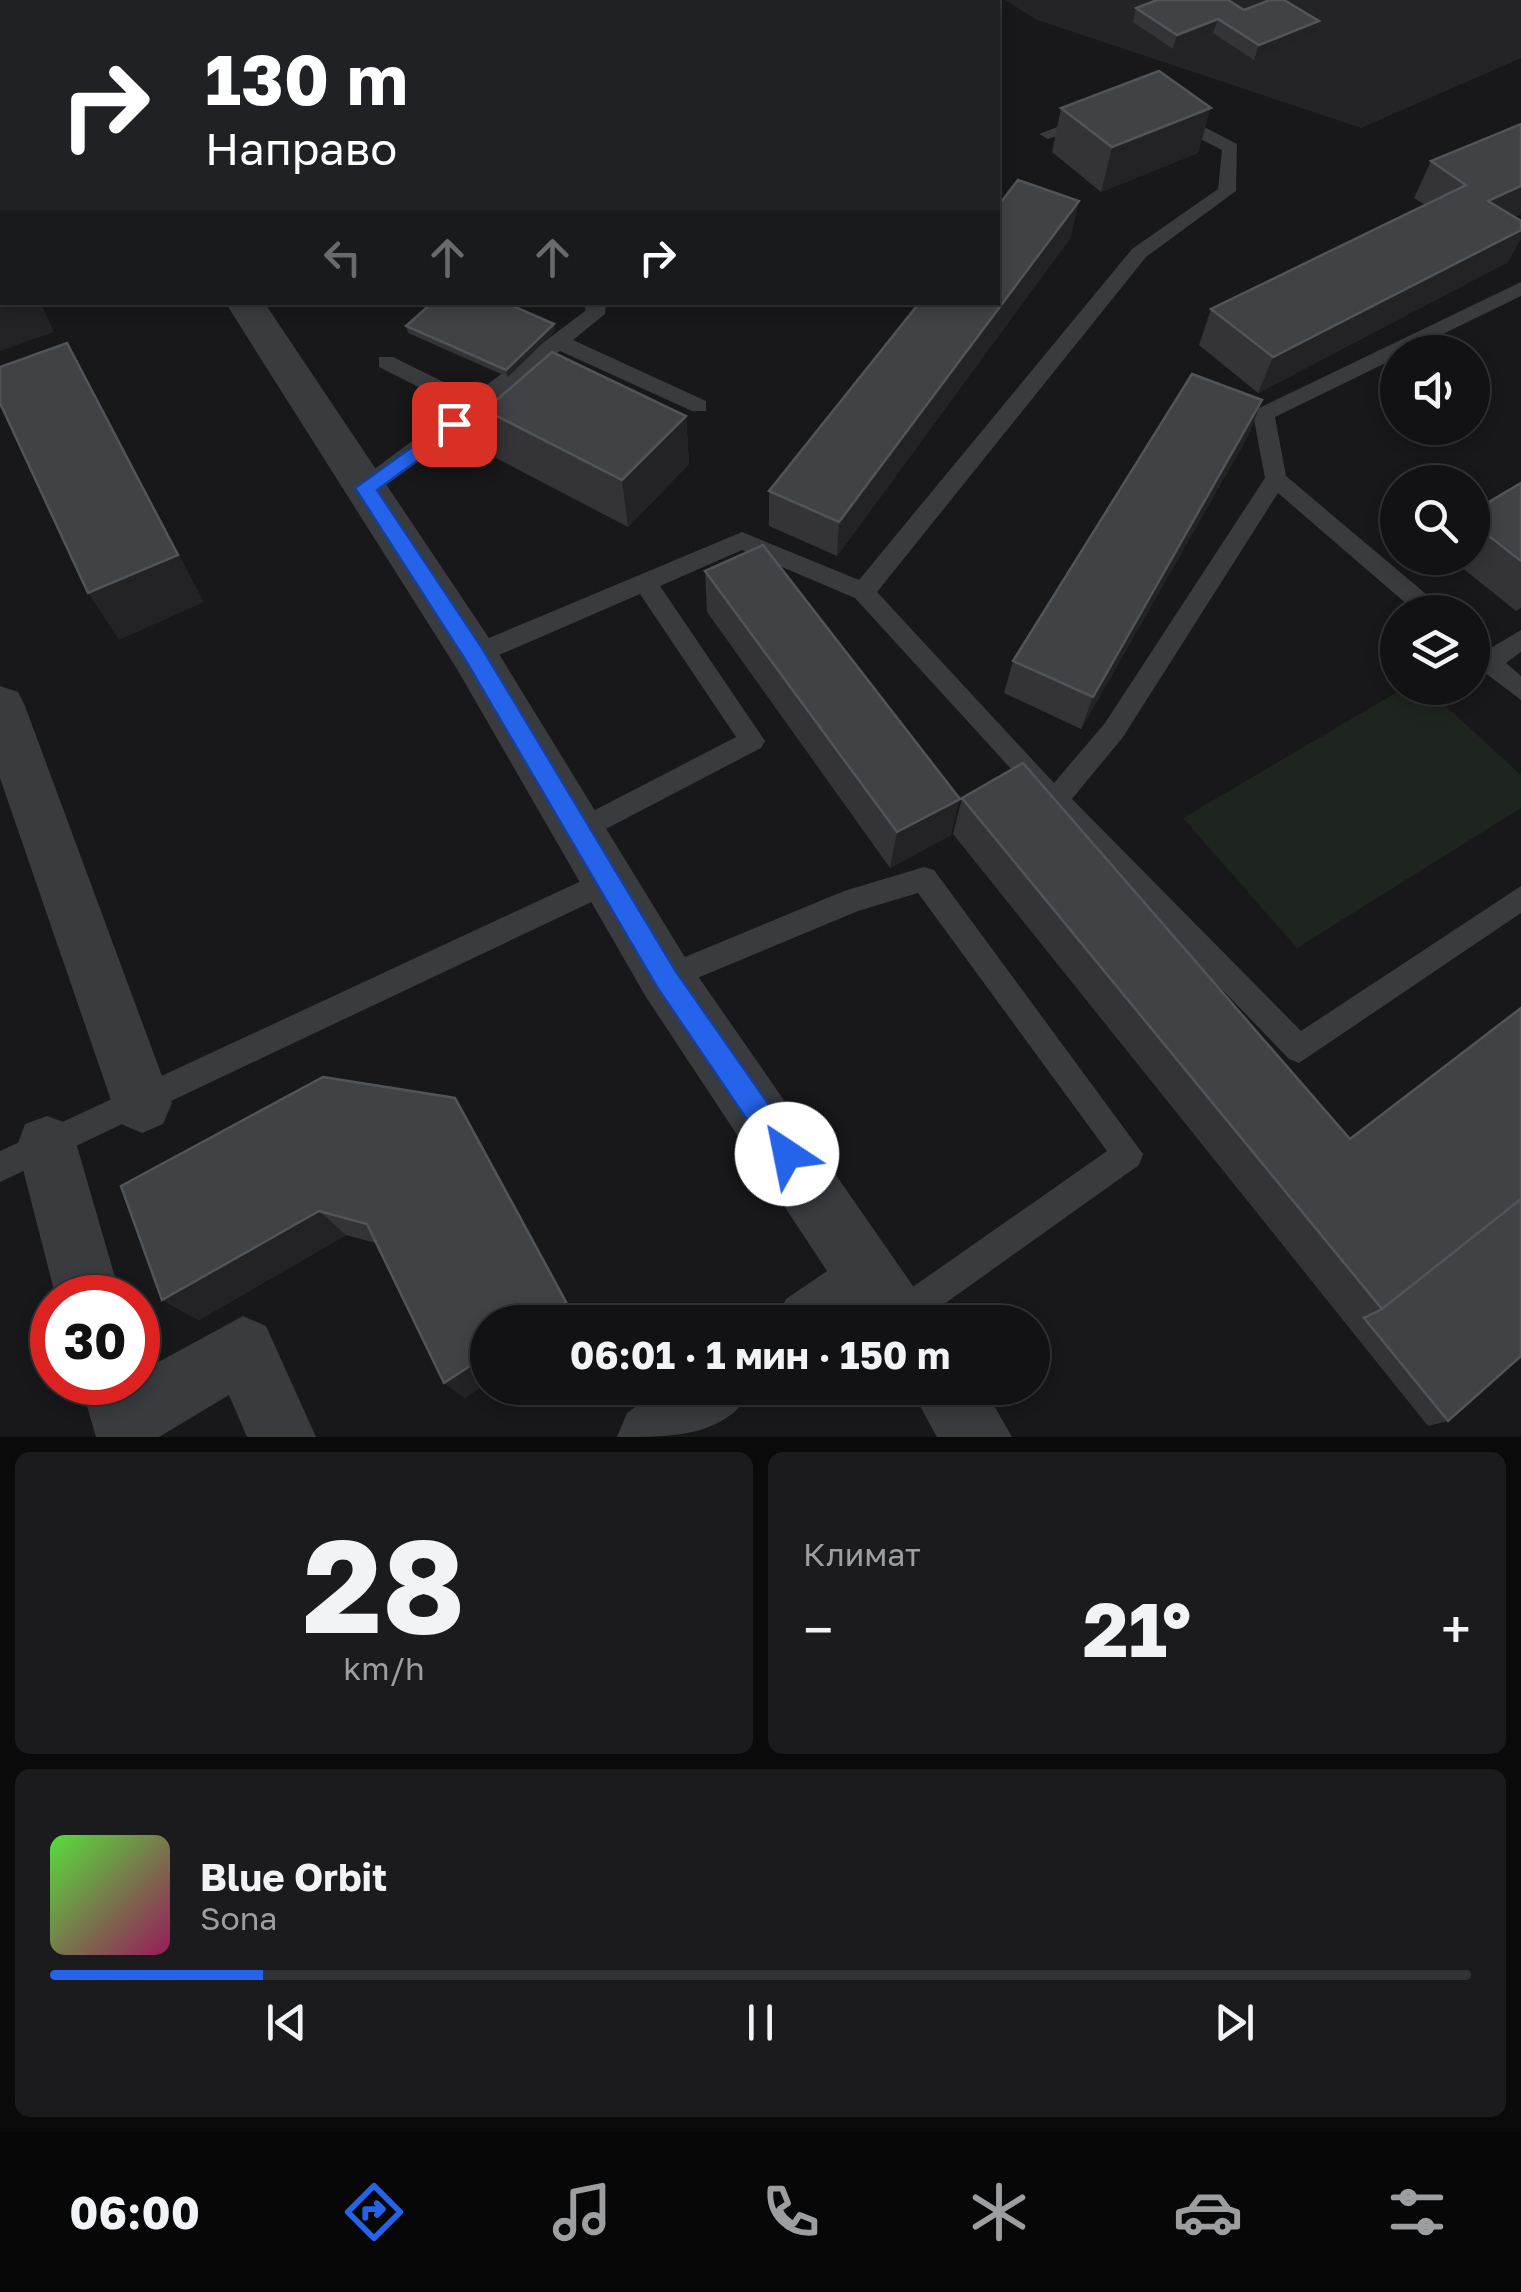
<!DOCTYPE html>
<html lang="ru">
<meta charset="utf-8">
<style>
body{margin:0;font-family:"Golos Text",sans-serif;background:#1b1b1d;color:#f1f3f6;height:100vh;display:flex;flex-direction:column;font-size:38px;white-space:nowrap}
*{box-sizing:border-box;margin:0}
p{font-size:32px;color:#9c9ea0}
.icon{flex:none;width:55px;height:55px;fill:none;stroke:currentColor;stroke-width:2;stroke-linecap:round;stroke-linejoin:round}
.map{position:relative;height:1437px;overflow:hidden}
.drawer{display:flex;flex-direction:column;gap:15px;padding:15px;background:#0a0a0b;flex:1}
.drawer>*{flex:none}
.top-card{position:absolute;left:0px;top:0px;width:1000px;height:305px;box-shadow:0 5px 15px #0003,0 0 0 2px #313234;background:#202124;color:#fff;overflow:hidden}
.fabs{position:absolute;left:1380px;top:335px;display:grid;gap:20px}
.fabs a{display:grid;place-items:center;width:110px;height:110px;border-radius:50%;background:#121214;box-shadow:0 5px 15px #0003,0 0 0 2px #313234;font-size:50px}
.speed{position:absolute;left:30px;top:1275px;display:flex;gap:20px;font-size:50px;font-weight:700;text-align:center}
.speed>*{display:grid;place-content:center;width:130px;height:130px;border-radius:50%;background:#121214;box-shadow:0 5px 15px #0003,0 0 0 2px #313234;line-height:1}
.speed .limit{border:15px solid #d22;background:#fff;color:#111}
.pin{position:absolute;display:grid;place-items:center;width:85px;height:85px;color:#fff;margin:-42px;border-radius:20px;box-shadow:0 5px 15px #0006}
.me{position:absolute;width:110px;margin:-55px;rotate:326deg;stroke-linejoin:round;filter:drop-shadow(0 0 8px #0008)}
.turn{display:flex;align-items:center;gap:35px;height:210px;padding:0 40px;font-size:45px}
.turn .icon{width:130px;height:130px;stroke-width:2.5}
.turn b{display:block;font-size:70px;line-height:85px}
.lanes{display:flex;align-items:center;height:95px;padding:0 40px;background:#0003;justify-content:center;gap:50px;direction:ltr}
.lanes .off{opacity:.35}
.big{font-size:75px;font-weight:700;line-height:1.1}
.drawer .widget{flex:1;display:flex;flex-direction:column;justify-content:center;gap:15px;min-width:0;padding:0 35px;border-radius:15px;background:#1b1b1d}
.drawer .dial{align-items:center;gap:0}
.dial b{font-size:130px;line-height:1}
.song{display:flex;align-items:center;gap:30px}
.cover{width:120px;height:120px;border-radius:15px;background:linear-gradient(135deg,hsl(110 70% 55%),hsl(330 70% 35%))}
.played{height:10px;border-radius:5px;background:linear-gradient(90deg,#2563eb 15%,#313234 15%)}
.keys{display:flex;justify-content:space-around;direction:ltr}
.heat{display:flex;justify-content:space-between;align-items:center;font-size:55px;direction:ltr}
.drawer .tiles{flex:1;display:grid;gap:15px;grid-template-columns:1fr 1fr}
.widget:last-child{grid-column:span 2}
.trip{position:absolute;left:470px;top:1305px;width:580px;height:100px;border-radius:50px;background:#121214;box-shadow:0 5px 15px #0003,0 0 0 2px #313234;font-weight:700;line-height:100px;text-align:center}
.tabs{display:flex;height:160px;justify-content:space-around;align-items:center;background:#070708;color:#9c9ea0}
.tabs .icon{width:70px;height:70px}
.tabs .selected{color:#2563eb}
.tabs b{font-size:45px;color:#f1f3f6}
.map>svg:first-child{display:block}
</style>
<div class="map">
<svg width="1521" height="1437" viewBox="0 0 1521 1437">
<rect width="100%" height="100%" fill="#18181a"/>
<path fill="#242427" d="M1005,0H1521V58L1361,128L1037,20Z"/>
<path fill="#1e251e" d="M1404,688H1426L1521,775V808L1297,948L1183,818Z"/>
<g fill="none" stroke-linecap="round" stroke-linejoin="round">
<path fill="#393b3f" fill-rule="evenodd" d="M162,0H178V2H162Z
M1167,114H1179L1237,144L1236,191L1146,257L877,592L1054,783L1105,723L1265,478L1253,414L1257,409L1521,282V296L1406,352H1398V357L1275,417L1286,476L1439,605L1443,612H1416L1278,493L1123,737L1072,799L1301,1031L1521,886V913L1299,1063L1289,1059L1047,808L1045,797L1034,794L855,598L742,550L660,586L765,741L761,748L577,844L568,840L564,832L568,824L736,737L640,594L483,662H465L462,655L465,648L742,532L859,580L1132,249L1218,189L1222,150L1167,122Z
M1086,116L1092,117V125L1048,139L1039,134Z
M586,302H606L605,314L573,340L706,401V411H692L560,351L373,494H357L354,488L357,482L458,407L379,367V357H393L472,396L585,311Z
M1521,630V652L1506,663L1521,676V700L1472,663V639L1489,649Z
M924,867L934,870L1143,1154L1139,1165L919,1322H881L884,1307L1107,1151L918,893L858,911L666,991L656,987L652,978L656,969L844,891Z
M607,869L617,872L621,881L617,890L0,1182V1151Z"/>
<path fill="#393b3f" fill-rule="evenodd" d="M48,0H93L95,2H47Z
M225,302H264L491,641L686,959L922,1299L932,1322H776L786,1299L827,1271L646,997L457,669Z
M0,686L18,692L25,706L172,1103L163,1124L142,1133L121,1124L112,1103L0,778Z
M47,1116L69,1124L77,1146L121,1298H56L17,1146L25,1124Z
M243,1316L266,1326L316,1437H247L229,1395L159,1437H96L80,1382H138V1360L142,1371Z
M662,1388H753C727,1437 674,1437 617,1437L627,1413Z
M910,1388H984L1012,1437H937Z"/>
</g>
<path fill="#343438" d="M253,0H361L358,2H254Z
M657,0H773L780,2H657Z
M1136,8L1244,10L1314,36L1254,60L1213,33L1173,49L1133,22Z
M1061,108L1198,153L1101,192L1052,152Z
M1431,161L1514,217L1508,262L1258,393L1199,345L1211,309L1425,205L1414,198Z
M1071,237L837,556L769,526V491Z
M433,302H523L517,308L555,331L508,377L408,333L406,326Z
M1262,400L1248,436L1081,729L1004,693L1013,661Z
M485,410L686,416L689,464L628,527L496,458Z
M1521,483V608L1516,611L1450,558H1472V512Z
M705,571L951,835L890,868L707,612Z
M962,798L1350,1139L1448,1421L1428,1426L953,834Z
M473,1128L578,1321L575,1322H488V1382L465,1398L444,1383L376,1243L346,1235L199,1320L162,1300L121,1186Z"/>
<path fill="#232326" d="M291,0H361L358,2H291Z
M701,0H741L739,2H701Z
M1218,19L1213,33L1173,49L1177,35Z
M1319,21L1314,36L1254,60L1259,45Z
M1211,108L1198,153L1101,192L1112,147Z
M1521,186V214L1469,237L1488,201Z
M1079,201L1071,237L837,556L839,522Z
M1521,230V239L1508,262L1258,393L1273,357Z
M2,289V302H40L54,332L0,351V290Z
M554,324L555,331L508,377L506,370Z
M67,343L204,602L119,640L88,593Z
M1262,400L1248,436L1081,729L1093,697Z
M686,416L689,464L628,527L622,480Z
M960,799L951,835L890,868L897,832Z
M455,1098L473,1128L578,1321L575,1322H535Z
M319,1211L346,1235L199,1320L162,1300Z
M488,1354V1382L465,1398L444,1383Z"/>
<path fill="#414246" stroke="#515458" stroke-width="2.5" d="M736,0H773L780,2H733Z
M1157,0H1228L1244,10L1270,0H1284L1319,21L1259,45L1218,19L1177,35L1136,8Z
M1159,71L1211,108L1112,147L1061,108Z
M1521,124V186L1488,201L1521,221V230L1273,357L1211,309L1466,185L1431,161Z
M1018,180L1079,201L839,522L769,491L920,302H998V206Z
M0,228L2,233V289L0,290Z
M433,302H504L554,324L506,370L406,326Z
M67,343L178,555L88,593L0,403V367Z
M552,352L686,416L622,480L485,410Z
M1192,374L1262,400L1093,697L1013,661Z
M1521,483V561L1472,523V512Z
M763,545L960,799L897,832L705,571Z
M1023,763L1350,1139L1521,1008V1199L1382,1309L962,798Z
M323,1077L455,1098L566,1302L535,1322H488V1354L444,1383L367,1224L319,1211L162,1300L121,1186Z
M1521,1199V1356L1448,1421L1364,1318L1382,1309Z"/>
<path fill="#2563eb" stroke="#184099" stroke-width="2.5" d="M454,417L463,424L461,429L377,490L482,648L675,970L797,1145L801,1154L797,1164L787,1168L777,1164L657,987L466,661L355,488Z"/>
</svg>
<div class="fabs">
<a><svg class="icon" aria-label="sound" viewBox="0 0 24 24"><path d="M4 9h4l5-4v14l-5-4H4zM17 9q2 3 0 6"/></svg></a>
<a><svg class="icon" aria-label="search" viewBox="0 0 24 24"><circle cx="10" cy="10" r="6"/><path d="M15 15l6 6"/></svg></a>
<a><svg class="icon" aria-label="layers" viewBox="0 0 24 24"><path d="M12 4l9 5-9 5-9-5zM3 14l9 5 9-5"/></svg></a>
</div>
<div class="speed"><div class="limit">30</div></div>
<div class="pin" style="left:454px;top:424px;background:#d93025"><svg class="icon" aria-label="arrive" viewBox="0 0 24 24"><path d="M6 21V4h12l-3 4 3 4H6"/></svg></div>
<svg class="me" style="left:787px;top:1154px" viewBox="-20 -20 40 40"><circle r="19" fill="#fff"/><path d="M0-13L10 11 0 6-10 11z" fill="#2563eb"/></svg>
<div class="trip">06:01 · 1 мин · 150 m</div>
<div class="top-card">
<div class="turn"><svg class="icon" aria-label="right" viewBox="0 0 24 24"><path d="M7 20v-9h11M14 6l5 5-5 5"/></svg><div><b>130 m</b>Направо</div></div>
<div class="lanes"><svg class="icon off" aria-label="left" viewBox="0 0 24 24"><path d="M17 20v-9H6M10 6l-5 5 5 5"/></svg><svg class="icon off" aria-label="ahead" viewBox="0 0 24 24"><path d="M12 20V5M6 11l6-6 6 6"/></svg><svg class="icon off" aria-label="ahead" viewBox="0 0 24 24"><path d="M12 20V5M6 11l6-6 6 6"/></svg><svg class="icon" aria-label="right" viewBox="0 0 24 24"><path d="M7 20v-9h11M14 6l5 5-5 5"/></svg></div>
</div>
</div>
<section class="drawer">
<div class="tiles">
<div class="widget dial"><b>28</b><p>km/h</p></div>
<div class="widget"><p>Климат</p>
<div class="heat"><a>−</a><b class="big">21°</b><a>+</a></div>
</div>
<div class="widget">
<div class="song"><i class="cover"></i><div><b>Blue Orbit</b><p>Sona</p></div></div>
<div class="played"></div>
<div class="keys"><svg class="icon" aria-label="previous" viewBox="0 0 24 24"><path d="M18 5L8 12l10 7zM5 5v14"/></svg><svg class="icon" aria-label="pause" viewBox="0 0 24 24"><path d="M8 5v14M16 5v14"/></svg><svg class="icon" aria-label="next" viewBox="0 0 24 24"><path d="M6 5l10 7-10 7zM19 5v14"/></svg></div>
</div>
</div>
</section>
<nav class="tabs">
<b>06:00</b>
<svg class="icon selected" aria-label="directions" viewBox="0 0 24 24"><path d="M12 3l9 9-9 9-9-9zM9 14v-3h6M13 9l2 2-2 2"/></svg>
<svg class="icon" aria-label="music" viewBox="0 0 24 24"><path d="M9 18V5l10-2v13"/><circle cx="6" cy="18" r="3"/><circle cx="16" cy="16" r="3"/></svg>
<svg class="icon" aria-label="phone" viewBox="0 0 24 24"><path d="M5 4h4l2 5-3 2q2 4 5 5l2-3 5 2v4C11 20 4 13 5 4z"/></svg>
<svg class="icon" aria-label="climate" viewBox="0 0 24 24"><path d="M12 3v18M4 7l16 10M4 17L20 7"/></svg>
<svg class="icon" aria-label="car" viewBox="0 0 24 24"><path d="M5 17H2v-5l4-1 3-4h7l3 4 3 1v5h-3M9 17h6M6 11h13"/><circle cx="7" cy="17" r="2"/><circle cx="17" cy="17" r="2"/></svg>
<svg class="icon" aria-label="filters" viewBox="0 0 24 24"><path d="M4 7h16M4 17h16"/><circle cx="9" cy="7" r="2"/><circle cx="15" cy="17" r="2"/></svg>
</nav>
